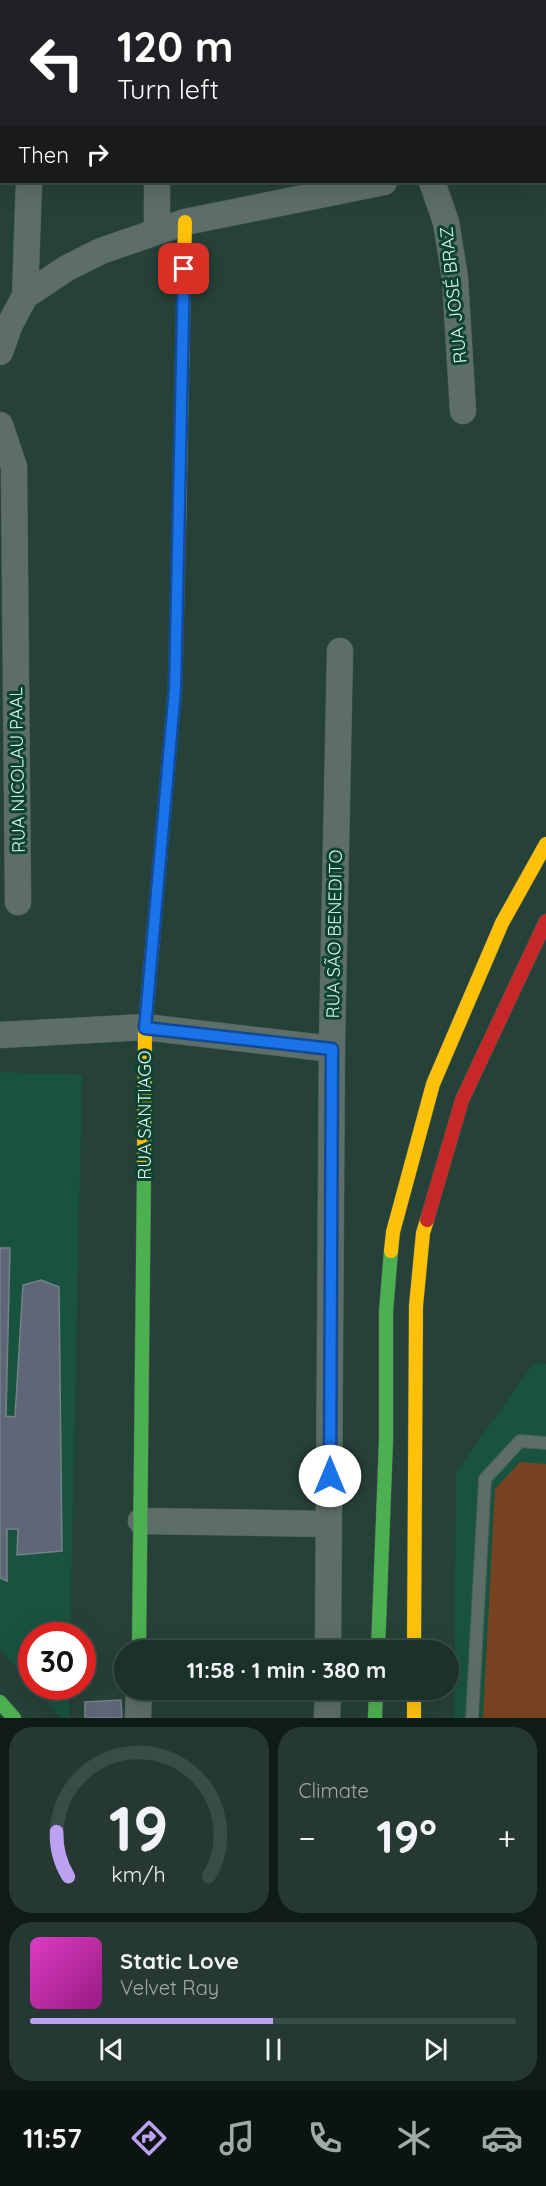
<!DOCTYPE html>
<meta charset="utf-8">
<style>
body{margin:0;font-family:Quicksand,sans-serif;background:#253932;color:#f1f3f6;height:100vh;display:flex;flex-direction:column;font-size:22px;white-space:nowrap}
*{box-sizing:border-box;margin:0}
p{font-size:20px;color:#a0a9a8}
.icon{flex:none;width:33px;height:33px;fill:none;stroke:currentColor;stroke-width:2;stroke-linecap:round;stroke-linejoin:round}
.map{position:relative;height:1718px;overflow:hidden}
.details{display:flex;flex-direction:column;gap:9px;padding:9px;background:#0f1b17;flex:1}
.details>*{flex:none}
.top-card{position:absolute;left:0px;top:0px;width:546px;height:183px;box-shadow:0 6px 24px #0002,0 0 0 2px #3a4c47;background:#202124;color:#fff;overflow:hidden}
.speed{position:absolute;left:18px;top:1622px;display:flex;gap:12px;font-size:30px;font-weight:700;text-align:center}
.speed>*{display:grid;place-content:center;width:78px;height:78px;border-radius:50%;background:#1c312a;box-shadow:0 6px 24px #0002,0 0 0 2px #3a4c47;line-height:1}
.speed .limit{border:9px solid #d22;background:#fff;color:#111}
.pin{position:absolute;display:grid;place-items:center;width:51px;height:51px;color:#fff;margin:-26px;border-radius:12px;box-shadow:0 3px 9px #0006}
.me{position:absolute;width:66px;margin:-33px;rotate:0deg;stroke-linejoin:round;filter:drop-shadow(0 0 4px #0008)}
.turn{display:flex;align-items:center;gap:21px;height:126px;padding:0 18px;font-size:27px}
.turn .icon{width:78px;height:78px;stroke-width:2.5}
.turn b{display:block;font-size:42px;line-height:51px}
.then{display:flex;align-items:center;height:57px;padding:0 18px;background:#0003;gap:12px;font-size:22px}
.big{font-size:45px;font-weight:700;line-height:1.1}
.details .widget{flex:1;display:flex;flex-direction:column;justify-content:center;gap:9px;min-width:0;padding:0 21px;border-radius:24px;background:#253932}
.details .dial{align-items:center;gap:0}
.dial svg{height:156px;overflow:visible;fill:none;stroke:#3a4c47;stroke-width:7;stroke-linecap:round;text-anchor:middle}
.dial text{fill:#f1f3f6;stroke:none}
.song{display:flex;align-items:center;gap:18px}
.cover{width:72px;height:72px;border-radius:9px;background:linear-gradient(135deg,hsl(310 70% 55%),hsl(310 70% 35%))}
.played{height:6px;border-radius:3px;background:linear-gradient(90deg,#bca0f2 50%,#3a4c47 50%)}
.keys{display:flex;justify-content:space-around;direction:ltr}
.heat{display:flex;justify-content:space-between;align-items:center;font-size:33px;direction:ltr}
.details .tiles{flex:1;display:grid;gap:9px;grid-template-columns:1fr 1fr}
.widget:last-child{grid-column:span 2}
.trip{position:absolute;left:114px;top:1640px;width:345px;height:60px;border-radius:30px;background:#1c312a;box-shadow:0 6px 24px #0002,0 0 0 2px #3a4c47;font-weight:700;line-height:60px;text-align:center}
.menu{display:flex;height:96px;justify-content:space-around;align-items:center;background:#0b1411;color:#a0a9a8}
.menu .icon{width:42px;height:42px}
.menu .on{color:#bca0f2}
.menu b{font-size:27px;color:#f1f3f6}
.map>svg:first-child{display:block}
</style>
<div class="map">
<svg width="546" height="1718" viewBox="0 0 546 1718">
<rect width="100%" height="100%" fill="#264138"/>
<path fill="#185340" d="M0,1072L82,1075L70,1635H32L31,1684L0,1649Z
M534,1363L546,1364V1718H454L456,1472Z
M33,1686H69V1718H62Z"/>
<path fill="#794221" d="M520,1462L546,1464V1718H483L495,1489Z"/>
<path fill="#5e6777" stroke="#768286" stroke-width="1.5" d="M0,1248H10L6,1416L15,1417L23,1285L41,1280L59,1287L62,1551L17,1555L18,1529H7V1581L0,1578Z
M121,1700L122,1718H85V1702Z"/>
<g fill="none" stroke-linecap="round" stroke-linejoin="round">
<g stroke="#475d55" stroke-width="14">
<path id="lane" d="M472,1718L485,1479L520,1441L546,1443"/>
</g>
<g stroke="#475d55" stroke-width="27">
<path id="street" d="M35,2V0
M158,2V0
M456,2V0
M544,147H546
M432,182L446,222L455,278L463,411
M157,231V182
M25,296L29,182
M0,352L10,324L25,296L67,268L101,251L185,222L384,182
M0,425L14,467L18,902
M0,1035L145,1027L332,1049
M141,1521L329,1524
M328,1650L332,1040L340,651
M138,1718L139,1689
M327,1718L328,1689"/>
</g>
<g stroke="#475d55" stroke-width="15">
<path id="fast" d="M139,1650L144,1170
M378,1650L386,1441V1312L391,1251
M0,1702L14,1718
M375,1718L376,1689"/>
</g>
<g stroke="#475d55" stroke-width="15">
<path id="slow" d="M179,524L185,222
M144,1170L145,1027L153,938
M391,1251L393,1232L433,1084L502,923L546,844
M414,1650L416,1306L423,1233L427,1220
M414,1689V1718"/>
</g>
<g stroke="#475d55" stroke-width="15">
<path id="jam" d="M153,938L175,689L179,524
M427,1220L462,1100L546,921"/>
</g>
<use href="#lane" stroke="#5c6e67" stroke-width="12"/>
<use href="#street" stroke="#5c6e67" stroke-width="26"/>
<use href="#fast" stroke="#4caf50" stroke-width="14"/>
<use href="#slow" stroke="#ffc107" stroke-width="14"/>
<use href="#jam" stroke="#c62828" stroke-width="14"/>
</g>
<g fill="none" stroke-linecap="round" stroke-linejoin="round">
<g stroke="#114b97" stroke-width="15">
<path id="route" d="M184,269L175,689L145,1028L332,1049L330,1476"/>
</g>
<use href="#route" stroke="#1a73e8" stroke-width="10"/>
</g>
<g text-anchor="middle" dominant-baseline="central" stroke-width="6" stroke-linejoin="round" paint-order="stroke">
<g font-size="18" fill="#def8ed" stroke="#0c4331">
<text transform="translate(453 295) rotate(-96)">RUA JOSÉ BRAZ</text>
<text transform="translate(17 770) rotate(-91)">RUA NICOLAU PAAL</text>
<text transform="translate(334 934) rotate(-89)">RUA SÃO BENEDITO</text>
<text transform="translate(144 1115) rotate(-90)">RUA SANTIAGO</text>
</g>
</g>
</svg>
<div class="speed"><div class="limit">30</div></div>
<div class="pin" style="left:184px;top:269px;background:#d93025"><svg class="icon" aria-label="arrive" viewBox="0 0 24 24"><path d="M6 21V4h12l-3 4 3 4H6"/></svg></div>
<svg class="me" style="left:330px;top:1476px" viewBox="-20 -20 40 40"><circle r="19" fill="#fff"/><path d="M0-13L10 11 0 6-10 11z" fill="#1a73e8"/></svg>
<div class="trip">11:58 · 1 min · 380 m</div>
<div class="top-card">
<div class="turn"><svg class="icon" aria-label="left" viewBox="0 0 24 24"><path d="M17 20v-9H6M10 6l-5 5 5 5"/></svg><div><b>120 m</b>Turn left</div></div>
<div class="then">Then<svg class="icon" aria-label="right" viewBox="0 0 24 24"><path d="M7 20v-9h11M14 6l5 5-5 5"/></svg></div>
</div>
</div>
<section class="details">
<div class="tiles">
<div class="widget dial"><svg viewBox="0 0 100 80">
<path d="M14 69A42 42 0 1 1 86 69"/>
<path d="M14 69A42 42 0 0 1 8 46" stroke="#bca0f2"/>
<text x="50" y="56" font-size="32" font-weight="700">19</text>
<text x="50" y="72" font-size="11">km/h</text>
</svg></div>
<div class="widget"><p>Climate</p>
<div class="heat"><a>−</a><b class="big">19°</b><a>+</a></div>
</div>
<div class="widget">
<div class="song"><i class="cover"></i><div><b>Static Love</b><p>Velvet Ray</p></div></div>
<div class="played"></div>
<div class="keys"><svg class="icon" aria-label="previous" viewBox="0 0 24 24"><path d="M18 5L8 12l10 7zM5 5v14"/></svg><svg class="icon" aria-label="pause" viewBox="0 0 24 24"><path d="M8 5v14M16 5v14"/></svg><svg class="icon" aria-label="next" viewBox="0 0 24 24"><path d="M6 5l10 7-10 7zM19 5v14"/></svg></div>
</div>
</div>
</section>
<nav class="menu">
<b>11:57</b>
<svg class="icon on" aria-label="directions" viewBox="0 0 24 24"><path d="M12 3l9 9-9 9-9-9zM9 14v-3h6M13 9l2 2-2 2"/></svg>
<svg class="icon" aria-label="music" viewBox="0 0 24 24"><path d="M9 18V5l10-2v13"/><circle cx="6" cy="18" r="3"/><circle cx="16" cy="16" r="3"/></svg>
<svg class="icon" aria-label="phone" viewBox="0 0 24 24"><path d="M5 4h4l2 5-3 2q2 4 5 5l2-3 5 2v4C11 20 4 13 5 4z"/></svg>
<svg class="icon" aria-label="climate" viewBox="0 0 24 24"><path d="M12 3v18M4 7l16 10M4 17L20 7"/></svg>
<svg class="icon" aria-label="car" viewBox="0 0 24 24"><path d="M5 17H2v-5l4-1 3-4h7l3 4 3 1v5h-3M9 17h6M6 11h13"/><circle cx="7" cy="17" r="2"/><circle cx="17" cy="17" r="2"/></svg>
</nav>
